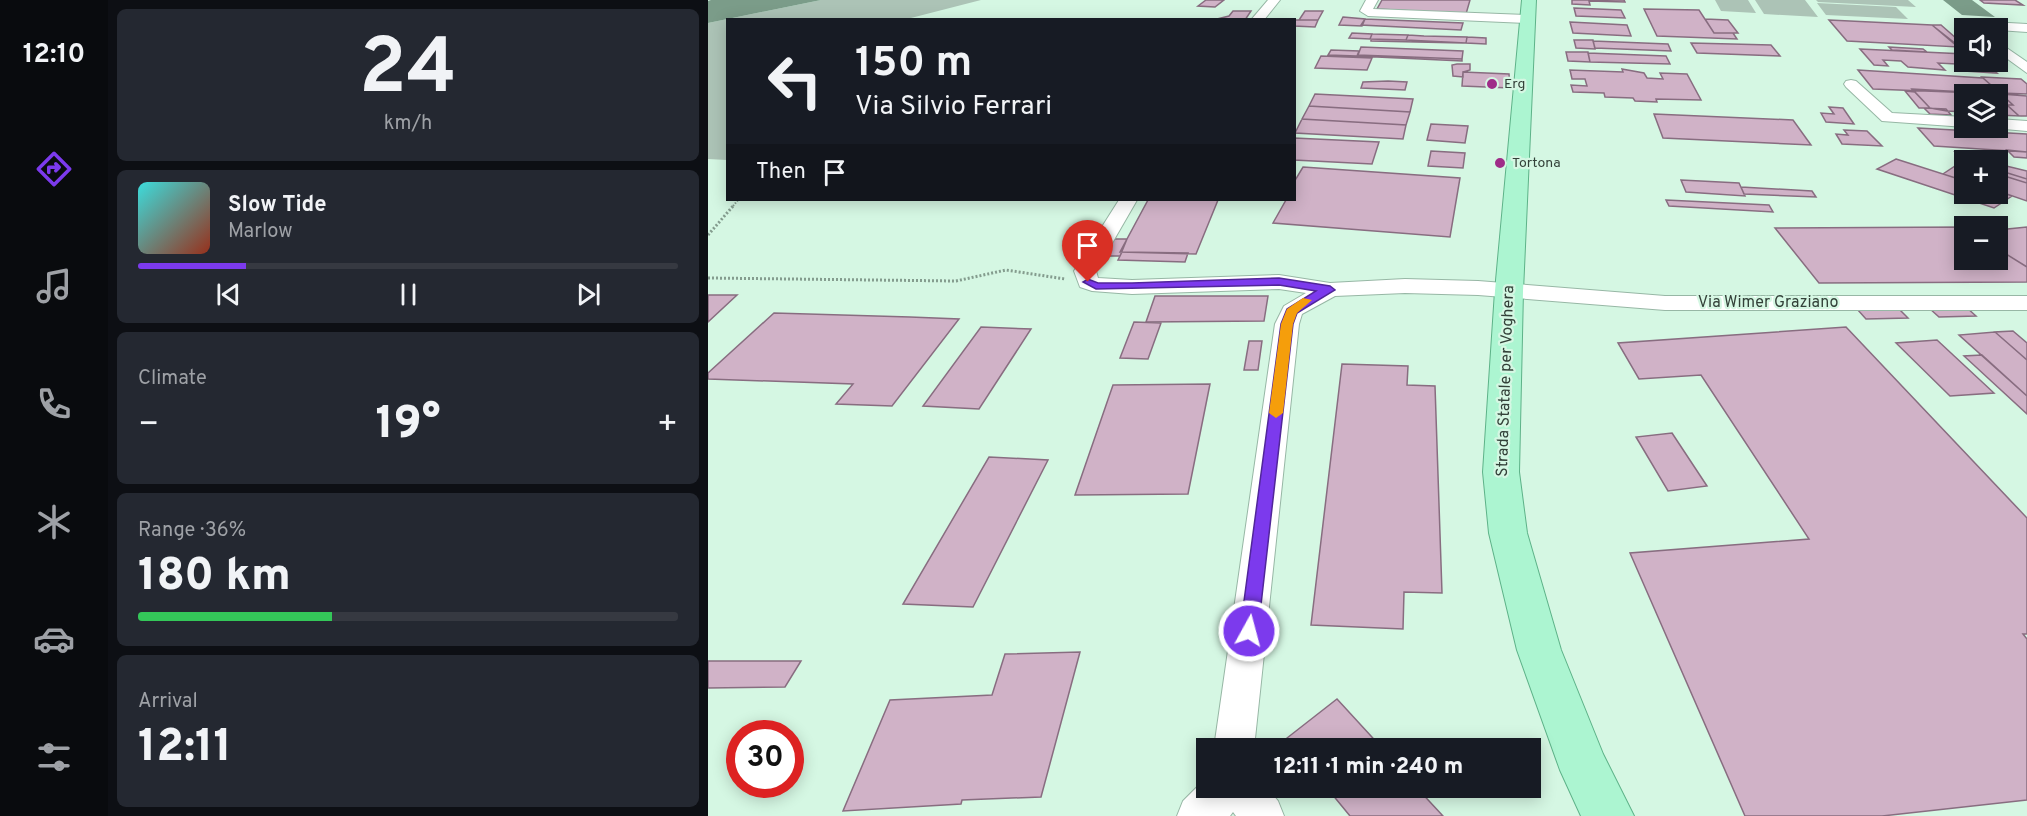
<!DOCTYPE html>
<meta charset="utf-8">
<style>
body{margin:0;font-family:Overpass,sans-serif;background:#242831;color:#f1f3f6;height:100vh;display:flex;flex-direction:column;font-size:22px;white-space:nowrap}
*{box-sizing:border-box;margin:0}
p{font-size:20px;color:#9ea1a6}
.icon{flex:none;width:33px;height:33px;fill:none;stroke:currentColor;stroke-width:2;stroke-linecap:round;stroke-linejoin:round}
.map{position:relative;flex:1;overflow:hidden}
.side{display:flex;flex-direction:column;gap:9px;padding:9px;background:#0d0f14;width:600px}
.side>*{flex:none}
.top-card{position:absolute;left:18px;top:18px;width:570px;height:183px;border-radius:0px;box-shadow:0 3px 15px #0003;background:#171b24;color:#f1f3f6;overflow:hidden}
.tools{position:absolute;left:1246px;top:18px;display:grid;gap:12px}
.tools a{display:grid;place-items:center;width:54px;height:54px;border-radius:0px;background:#171b24;box-shadow:0 3px 15px #0003;font-size:30px}
.speed{position:absolute;left:18px;top:720px;display:flex;gap:12px;font-size:30px;font-weight:700;text-align:center}
.speed>*{display:grid;place-content:center;width:78px;height:78px;border-radius:50%;background:#171b24;box-shadow:0 3px 15px #0003;line-height:1}
.speed .limit{border:9px solid #d22;background:#fff;color:#111}
.pin{position:absolute;display:grid;place-items:center;width:51px;height:51px;color:#fff;margin:-62px -26px;border-radius:50% 50% 50% 0;rotate:-45deg;box-shadow:0 0 6px #0007}
.pin .icon{rotate:45deg}
.me{position:absolute;width:66px;margin:-33px;rotate:7deg;stroke-linejoin:round;filter:drop-shadow(0 0 4px #0008)}
.turn{display:flex;align-items:center;gap:21px;height:126px;padding:0 30px;font-size:27px}
.turn .icon{width:78px;height:78px;stroke-width:2.5}
.turn b{display:block;font-size:42px;line-height:51px}
.then{display:flex;align-items:center;height:57px;padding:0 30px;background:#0003;gap:12px;font-size:22px}
.big{font-size:45px;font-weight:800;line-height:1.1}
.side .card{flex:1;display:flex;flex-direction:column;justify-content:center;gap:9px;min-width:0;padding:0 21px;border-radius:9px;background:#242831}
.side .dial{align-items:center;gap:0}
.dial b{font-size:78px;line-height:1}
.song{display:flex;align-items:center;gap:18px}
.cover{width:72px;height:72px;border-radius:9px;background:linear-gradient(135deg,hsl(180 70% 55%),hsl(10 70% 35%))}
.played{height:6px;border-radius:3px;background:linear-gradient(90deg,#7c3aed 20%,#363941 20%)}
.keys{display:flex;justify-content:space-around;direction:ltr}
.heat{display:flex;justify-content:space-between;align-items:center;font-size:33px;direction:ltr}
.charge{height:9px;border-radius:4px;background:linear-gradient(90deg,#34c759 36%,#363941 0)}
.trip{position:absolute;left:488px;top:738px;width:345px;height:60px;border-radius:0px;background:#171b24;box-shadow:0 3px 15px #0003;font-weight:800;line-height:60px;text-align:center}
main{display:flex;flex:1;min-height:0}
.tabs{display:flex;flex-direction:column;width:108px;justify-content:space-around;align-items:center;background:#090b0e;color:#9ea1a6}
.tabs .icon{width:42px;height:42px}
.tabs .selected{color:#7c3aed}
.tabs b{font-size:27px;color:#f1f3f6}
.map>svg:first-child{display:block}
</style>
<main>
<nav class="tabs">
<b>12:10</b>
<svg class="icon selected" aria-label="directions" viewBox="0 0 24 24"><path d="M12 3l9 9-9 9-9-9zM9 14v-3h6M13 9l2 2-2 2"/></svg>
<svg class="icon" aria-label="music" viewBox="0 0 24 24"><path d="M9 18V5l10-2v13"/><circle cx="6" cy="18" r="3"/><circle cx="16" cy="16" r="3"/></svg>
<svg class="icon" aria-label="phone" viewBox="0 0 24 24"><path d="M5 4h4l2 5-3 2q2 4 5 5l2-3 5 2v4C11 20 4 13 5 4z"/></svg>
<svg class="icon" aria-label="climate" viewBox="0 0 24 24"><path d="M12 3v18M4 7l16 10M4 17L20 7"/></svg>
<svg class="icon" aria-label="car" viewBox="0 0 24 24"><path d="M5 17H2v-5l4-1 3-4h7l3 4 3 1v5h-3M9 17h6M6 11h13"/><circle cx="7" cy="17" r="2"/><circle cx="17" cy="17" r="2"/></svg>
<svg class="icon" aria-label="filters" viewBox="0 0 24 24"><path d="M4 7h16M4 17h16"/><circle cx="9" cy="7" r="2"/><circle cx="15" cy="17" r="2"/></svg>
</nav>
<section class="side">
<div class="card dial"><b>24</b><p>km/h</p></div>
<div class="card">
<div class="song"><i class="cover"></i><div><b>Slow Tide</b><p>Marlow</p></div></div>
<div class="played"></div>
<div class="keys"><svg class="icon" aria-label="previous" viewBox="0 0 24 24"><path d="M18 5L8 12l10 7zM5 5v14"/></svg><svg class="icon" aria-label="pause" viewBox="0 0 24 24"><path d="M8 5v14M16 5v14"/></svg><svg class="icon" aria-label="next" viewBox="0 0 24 24"><path d="M6 5l10 7-10 7zM19 5v14"/></svg></div>
</div>
<div class="card"><p>Climate</p>
<div class="heat"><a>−</a><b class="big">19°</b><a>+</a></div>
</div>
<div class="card"><p>Range · 36%</p><b class="big">180 km</b><div class="charge"></div></div>
<div class="card"><p>Arrival</p><b class="big">12:11</b></div>
</section>
<div class="map">
<svg width="1319" height="816" viewBox="0 0 1319 816">
<rect width="100%" height="100%" fill="#d5f7e3"/>
<path fill="#acc3b6" d="M113,0H273L199,19L20,20L19,160L0,159V23Z
M1007,0H1040L1048,13L1013,11Z
M1047,0H1097L1110,17L1056,14Z
M1108,0H1200L1208,7L1110,2Z
M1109,3L1188,7L1200,19L1118,15Z"/>
<path fill="#7b9c89" d="M3,0H113L0,23V1Z
M1235,0H1264L1287,17L1254,15Z"/>
<path fill="#d0b2c7" stroke="#886d80" stroke-width="1.5" d="M498,0H516L507,7L490,6Z
M674,0H762L758,14L669,9Z
M864,0H916L917,2L881,1L882,5L864,4Z
M1272,0H1307L1315,5L1276,3Z
M866,8L913,10L917,18L868,16Z
M936,9L991,10L1006,33H1025L1029,39L949,36Z
M525,11H543L537,20H505L521,16Z
M597,11H615L610,20H591Z
M635,17L657,19L654,26L631,25Z
M657,19L755,23L753,30L653,25Z
M997,19L1020,20L1030,33H1006Z
M586,20H610L607,27L586,26Z
M1121,20L1224,25L1250,47L1139,41Z
M862,22L919,25L923,36L865,33Z
M1224,25H1233L1257,46V51Z
M644,33L664,34L662,39L641,38Z
M664,34H665L700,35L698,40L662,39Z
M700,35L716,36L759,37L758,43L698,40Z
M759,37L778,38V44L758,43Z
M663,39L698,40L755,43L663,41Z
M866,40H885L887,49L868,48Z
M885,41L960,44L963,51L887,48Z
M983,43L1063,45L1072,56L989,53Z
M653,47L755,51L754,59L650,55Z
M1181,47L1215,49L1219,52L1184,50Z
M1152,49L1257,54V62H1276L1289,73L1256,71L1249,64L1230,63L1237,70L1200,67L1193,61L1175,60L1180,66L1166,65Z
M623,50L651,51L649,56L620,55Z
M858,52H880L882,62L860,61Z
M880,53L958,56L962,64L882,62Z
M650,55L754,59V61L649,56Z
M613,56L664,58L659,70L607,68Z
M749,64H762V70L755,72V77L745,76L744,65Z
M914,69L936,73L939,78L955,79L952,73L979,74L993,100L948,99L949,102L927,101L925,98L897,97L896,93L865,92L863,85L879,86L877,79H864L862,70L915,72Z
M1150,70L1275,78L1293,94L1165,89Z
M755,72L801,74L802,88L754,86Z
M1274,77L1313,79L1319,84V94L1292,93Z
M680,81L699,82L697,90L653,88L655,82Z
M1204,89L1293,94L1305,105H1299L1311,116L1290,115V94H1257V112L1239,111L1222,108Z
M1197,91L1207,92L1222,108H1211Z
M607,94L705,99L702,112L601,106Z
M1293,94L1319,96V116H1311L1299,105H1305Z
M601,106L702,112L698,125L594,119Z
M1121,107L1135,108L1146,124L1118,122L1113,113L1126,114Z
M1216,108L1238,109L1243,115L1222,114Z
M946,114L1085,120L1103,145L955,138Z
M594,119L698,125L695,139L587,133Z
M723,124L760,126L757,143L719,140Z
M1210,128L1319,134V152L1226,146Z
M1136,130L1159,131L1174,146L1134,144L1128,134L1140,135Z
M586,138L671,142L664,164L586,160Z
M1299,150L1319,152V158L1306,157Z
M723,151L757,153L755,168L720,166Z
M1247,152H1273L1284,160L1254,158Z
M1188,159L1257,181V194L1290,191L1304,196L1286,208L1169,169Z
M1253,162L1257,163V181L1235,174Z
M1290,164L1319,171V179L1290,170Z
M595,167L752,178L742,237L565,223L578,200H586V182Z
M1290,170L1319,179V183L1290,174Z
M1290,174L1319,183V201L1290,191Z
M973,180L1031,183L1037,196L978,192Z
M1033,187L1104,191L1108,197L1036,194Z
M440,200H510L488,254L412,252Z
M958,200L1061,205L1065,212L961,206Z
M1257,227V260H1290V249L1319,267V282L1111,283L1067,228Z
M1319,227V267L1290,249V230Z
M406,239H419L412,256H396Z
M414,252L480,253L477,262L410,260Z
M0,295H29L0,322Z
M447,296H560L556,321L438,322Z
M1258,307L1268,316L1231,317L1221,308Z
M1190,308L1200,318L1158,319L1149,309Z
M66,313L202,317L251,319L184,406L128,404L145,384L0,379V373Z
M426,322L453,323L440,359L412,358Z
M273,327L323,329L271,409L215,406Z
M1138,327L1319,518V634H1315L1319,639V800L1174,816H1037L922,553L1101,539L993,375L931,379L910,343Z
M1305,331L1319,343V360L1287,332Z
M1287,332L1319,360V396L1251,335Z
M1229,340L1286,393L1242,396L1188,343Z
M541,341H554L550,370H536Z
M1274,355L1319,396V414L1256,356Z
M634,364L700,366L699,385L727,386L734,593L696,592L695,629L603,625Z
M502,384L480,494L367,495L405,385Z
M964,433L999,486L960,491L928,437Z
M281,457L340,460L265,607L195,604Z
M372,652L333,797L254,800L253,804L135,811L182,700L284,695L297,654Z
M0,661H93L77,687L0,688Z
M629,699L674,748H587L579,738Z
M619,788H709L735,816H642Z"/>
<g fill="none" stroke-linecap="round" stroke-linejoin="round">
<g stroke="#97b7a5" stroke-width="2">
<path id="minor" d="M560,0H572L556,20H543Z
M658,0H670L665,9L820,15L826,19L820,23L660,16L652,11Z
M1264,21L1319,24V32L1261,28L1258,25Z
M1290,42L1319,62V73L1290,52Z
M1143,80L1148,81L1184,113L1257,117V127L1174,121L1138,87L1136,84L1138,81Z
M1290,119L1319,121V131L1285,128H1290Z
M411,200H429L388,271L390,278L424,280L571,275L622,283L697,279L770,281L957,296H1319V310H957L770,295L697,293L627,296L594,314L591,324L546,748H506L567,324L576,306L598,293L571,289L424,294L384,291L372,287L366,271Z
M498,778V788H559L570,801L576,816H528L525,812L522,816H469L475,801Z"/>
</g>
<g stroke="#5db288" stroke-width="2">
<path id="major" d="M814,0H828L815,291L811,472L819,533L853,650L895,754L926,816H873L852,770L809,650L781,533L775,472L787,291Z"/>
</g>
<path stroke="#849c8e" stroke-width="2" stroke-dasharray="1.5 1.5" stroke-linecap="butt" d="M25,206L30,200"/>
<path stroke="#849c8e" stroke-width="3" stroke-dasharray="2 2" stroke-linecap="butt" d="M0,235L26,205
M0,278L248,281L298,270L357,279"/>
<use href="#minor" fill="#fff" fill-rule="evenodd"/>
<use href="#major" fill="#acf5d1" fill-rule="evenodd"/>
</g>
<path fill="#7c3aed" stroke="#51269a" stroke-width="1.5" d="M571,278L622,286L627,290L589,313L585,324L550,631L547,636L541,638L535,636L532,631L573,324L579,309L608,291L571,285L388,289L375,282L380,279L390,283H424Z"/>
<path fill="#f59e0b" d="M595,298L604,300L589,313L585,324L575,413L568,418L561,413L573,324L579,309Z"/>
<g fill="#9f2c88" stroke="#d5f7e3" stroke-width="2">
<circle cx="784" cy="84" r="6"/>
<circle cx="792" cy="163" r="6"/>
</g>
<g text-anchor="middle" dominant-baseline="central" stroke-width="4.5" stroke-linejoin="round" paint-order="stroke">
<g font-size="14" fill="#334139" stroke="#d5f7e3" text-anchor="start">
<text x="796" y="84">Erg</text>
<text x="804" y="163">Tortona</text>
</g>
<g font-size="16" fill="#334139" stroke="#d5f7e3">
<text x="1060" y="303">Via Wimer Graziano</text>
<text transform="translate(798 381) rotate(-88)">Strada Statale per Voghera</text>
</g>
</g>
</svg>
<div class="tools">
<a><svg class="icon" aria-label="sound" viewBox="0 0 24 24"><path d="M4 9h4l5-4v14l-5-4H4zM17 9q2 3 0 6"/></svg></a>
<a><svg class="icon" aria-label="layers" viewBox="0 0 24 24"><path d="M12 4l9 5-9 5-9-5zM3 14l9 5 9-5"/></svg></a>
<a>+</a>
<a>−</a>
</div>
<div class="speed"><div class="limit">30</div></div>
<div class="pin" style="left:380px;top:282px;background:#d93025"><svg class="icon" aria-label="arrive" viewBox="0 0 24 24"><path d="M6 21V4h12l-3 4 3 4H6"/></svg></div>
<svg class="me" style="left:541px;top:631px" viewBox="-20 -20 40 40"><circle r="17" fill="#7c3aed" stroke="#fff" stroke-width="3"/><path d="M0-11L8 9 0 5-8 9z" fill="#fff"/></svg>
<div class="trip">12:11 · 1 min · 240 m</div>
<div class="top-card">
<div class="turn"><svg class="icon" aria-label="left" viewBox="0 0 24 24"><path d="M17 20v-9H6M10 6l-5 5 5 5"/></svg><div><b>150 m</b>Via Silvio Ferrari</div></div>
<div class="then">Then<svg class="icon" aria-label="arrive" viewBox="0 0 24 24"><path d="M6 21V4h12l-3 4 3 4H6"/></svg></div>
</div>
</div>
</main>
